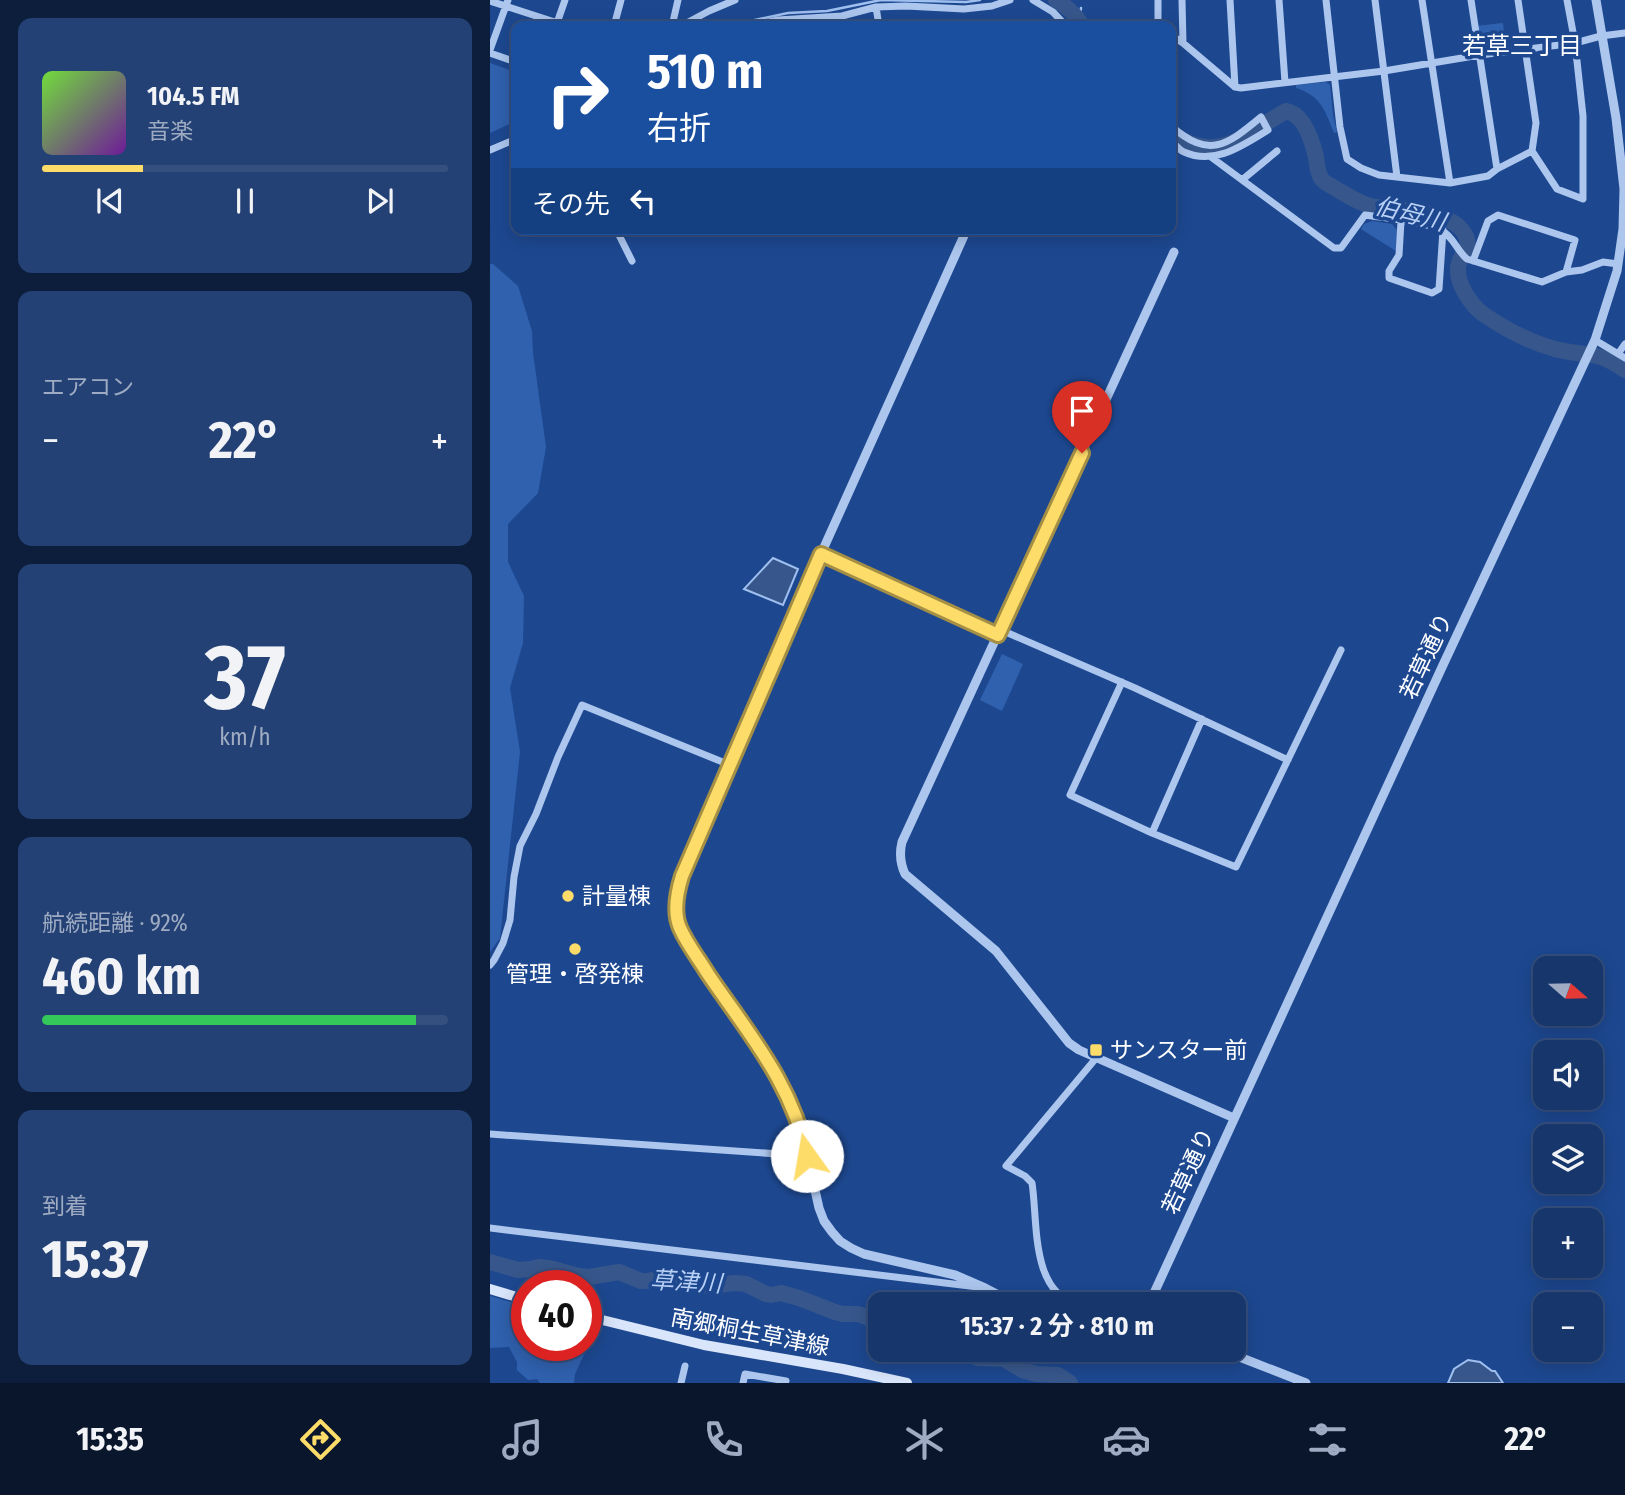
<!DOCTYPE html>
<html lang="ja">
<meta charset="utf-8">
<style>
body{margin:0;font-family:"Fira Sans Condensed","Noto Sans JP",sans-serif;background:#234174;color:#f1f3f6;height:100vh;display:flex;flex-direction:column;font-size:26px;white-space:nowrap}
*{box-sizing:border-box;margin:0}
p{font-size:23px;color:#9eabc2}
.icon{flex:none;width:38px;height:38px;fill:none;stroke:currentColor;stroke-width:2;stroke-linecap:round;stroke-linejoin:round}
.map{position:relative;flex:1;overflow:hidden}
.drawer{display:flex;flex-direction:column;gap:18px;padding:18px;background:#0c1e3b;width:490px}
.drawer>*{flex:none}
.top-card{position:absolute;left:21px;top:21px;width:665px;height:214px;border-radius:14px;box-shadow:0 4px 18px #0003,0 0 0 2px #35507f;background:#1a4fa0;color:#fff;overflow:hidden}
.needle{width:46px;rotate:110deg}
.tools{position:absolute;left:1043px;top:956px;display:grid;gap:14px}
.tools a{display:grid;place-items:center;width:70px;height:70px;border-radius:14px;background:#16366c;box-shadow:0 4px 18px #0003,0 0 0 2px #35507f;font-size:35px}
.speed{position:absolute;left:21px;top:1270px;display:flex;gap:14px;font-size:35px;font-weight:700;text-align:center}
.speed>*{display:grid;place-content:center;width:91px;height:91px;border-radius:50%;background:#16366c;box-shadow:0 4px 18px #0003,0 0 0 2px #35507f;line-height:1}
.speed .limit{border:10px solid #d22;background:#fff;color:#111}
.pin{position:absolute;display:grid;place-items:center;width:60px;height:60px;color:#fff;margin:-72px -30px;border-radius:50% 50% 50% 0;rotate:-45deg;box-shadow:0 0 7px #0007}
.pin .icon{rotate:45deg}
.me{position:absolute;width:77px;margin:-38px;rotate:347deg;stroke-linejoin:round;filter:drop-shadow(0 0 5px #0008)}
.turn{display:flex;align-items:center;gap:24px;height:147px;padding:0 21px;font-size:32px}
.turn .icon{width:91px;height:91px;stroke-width:2.5}
.turn b{display:block;font-size:49px;line-height:60px}
.then{display:flex;align-items:center;height:66px;padding:0 21px;background:#0003;gap:14px;font-size:26px}
.big{font-size:52px;font-weight:700;line-height:1.1}
.drawer .card{flex:1;display:flex;flex-direction:column;justify-content:center;gap:10px;min-width:0;padding:0 24px;border-radius:14px;background:#234174}
.drawer .dial{align-items:center;gap:0}
.dial b{font-size:91px;line-height:1}
.song{display:flex;align-items:center;gap:21px}
.cover{width:84px;height:84px;border-radius:10px;background:linear-gradient(135deg,hsl(100 70% 55%),hsl(280 70% 35%))}
.played{height:7px;border-radius:4px;background:linear-gradient(90deg,#fddc6a 25%,#35507f 25%)}
.keys{display:flex;justify-content:space-around;direction:ltr}
.heat{display:flex;justify-content:space-between;align-items:center;font-size:38px;direction:ltr}
.charge{height:10px;border-radius:5px;background:linear-gradient(90deg,#34c759 92%,#35507f 0)}
.trip{position:absolute;left:378px;top:1292px;width:378px;height:70px;border-radius:14px;background:#16366c;box-shadow:0 4px 18px #0003,0 0 0 2px #35507f;font-weight:700;line-height:70px;text-align:center}
.tabs{display:flex;height:112px;justify-content:space-around;align-items:center;background:#09162b;color:#9eabc2}
.tabs .icon{width:49px;height:49px}
.tabs .active{color:#fddc6a}
.tabs b{font-size:32px;color:#f1f3f6}
main{display:flex;flex:1;min-height:0}
.map>svg:first-child{display:block}
</style>
<main>
<section class="drawer">
<div class="card">
<div class="song"><i class="cover"></i><div><b>104.5 FM</b><p>音楽</p></div></div>
<div class="played"></div>
<div class="keys"><svg class="icon" aria-label="previous" viewBox="0 0 24 24"><path d="M18 5L8 12l10 7zM5 5v14"/></svg><svg class="icon" aria-label="pause" viewBox="0 0 24 24"><path d="M8 5v14M16 5v14"/></svg><svg class="icon" aria-label="next" viewBox="0 0 24 24"><path d="M6 5l10 7-10 7zM19 5v14"/></svg></div>
</div>
<div class="card"><p>エアコン</p>
<div class="heat"><a>−</a><b class="big">22°</b><a>+</a></div>
</div>
<div class="card dial"><b>37</b><p>km/h</p></div>
<div class="card"><p>航続距離 · 92%</p><b class="big">460 km</b><div class="charge"></div></div>
<div class="card"><p>到着</p><b class="big">15:37</b></div>
</section>
<div class="map">
<svg width="1135" height="1383" viewBox="0 0 1135 1383">
<rect width="100%" height="100%" fill="#1d4890"/>
<path fill="#3061ae" d="M1013,23L1016,52L990,55L986,26Z
M0,63L26,72V121L0,133Z
M836,82L840,85L843,115L847,132L844,133C835,110 831,96 806,88V85Z
M882,221L902,224L907,230L906,251L871,229L874,224Z
M0,264H3L28,286L42,331L43,353L56,447L48,493L18,524V562L34,596L33,643L20,688L30,752L10,938L0,952Z
M512,654L533,664L512,711L490,700Z
M0,1296L37,1307V1346H96V1324L106,1329L85,1374L84,1383H50L47,1379L38,1380L27,1370V1362L19,1347L0,1348Z"/>
<path fill="#37578c" stroke="#9fbfef" stroke-width="2" d="M283,558L308,569L293,605L254,589Z
M978,1360L990,1362L1002,1371H1005L1013,1383H958L964,1369Z"/>
<g fill="none" stroke-linecap="round" stroke-linejoin="round">
<path stroke="#9fbfef" stroke-width="2.5" d="M589,20L591,8
M245,26L255,22L298,13L337,11L391,0L476,2L490,0"/>
<path stroke="#37578c" stroke-width="16" d="M566,0C576,6 587,16 592,26
M681,133C727,166 754,135 796,111C814,114 822,140 826,157C827,164 827,172 831,178C833,182 838,184 843,187C855,194 868,203 881,206C906,211 956,209 972,230C986,247 968,253 968,269C967,284 981,305 993,314C1015,329 1039,342 1065,349C1079,353 1093,353 1107,356C1117,358 1126,364 1135,370
M0,1262L28,1270L41,1269L49,1267L59,1268L89,1276L99,1277L129,1272L151,1281H158L175,1277H185L203,1283L219,1286L244,1283L256,1284L276,1294L281,1295L291,1293L309,1298L345,1312L353,1314H368L390,1322
M474,1349L487,1358L514,1359L532,1370L546,1374L568,1375L580,1383"/>
<path stroke="#acc6ee" stroke-width="7" d="M543,0L563,12L576,26
M668,0V26
M692,0L693,43
M740,0L745,87
M789,0L795,82
M836,0L850,127L857,159L871,168L889,175L960,183L998,176L1007,169L1042,151
M885,0L907,177
M932,0L960,183
M981,0L1007,169
M1028,0L1046,123L1042,151L1067,189L1093,199V116L1085,43L1077,0
M0,1L77,26
M386,7L389,26
M67,23L75,0
M124,26L131,0
M182,26L188,0
M191,26L219,11L245,0
M262,26L288,20L352,16L386,7L416,6L474,9L502,6L520,0
M681,35L693,43L745,87L751,88L894,71L990,55L1085,43L1111,36L1135,33
M0,50L18,0
M0,53L26,62
M681,126C719,159 736,146 771,117L778,130C753,145 725,166 694,152C689,150 685,144 681,141
M0,150L26,139
M721,157L844,248H851L875,215C894,218 936,222 951,230C963,236 967,251 977,259L1052,282L1076,272L1092,270L1113,262L1128,264
M752,180L787,151
M911,221L909,255L899,271V278L942,293L949,289L953,230
M126,229L142,261
M983,261L998,221L1008,215L1085,240L1076,272
M1105,340L1135,358
M1128,354L1135,344
M511,630L645,688L798,760
M632,682L580,795L662,833L746,867L851,650
M662,833L712,719
M0,965L4,960L13,943L20,920L24,877L30,846L46,814L68,757L92,705L240,765
M0,1134L317,1156
M0,1228L488,1287
M588,1304C540,1293 548,1220 542,1183L535,1176L516,1166L607,1057
M191,1383L195,1366
M253,1383L255,1374L296,1381L295,1383"/>
<path stroke="#acc6ee" stroke-width="9" d="M477,229L331,554L192,875C185,898 184,918 196,939L242,1009L271,1050L300,1101L312,1132L329,1208L334,1221L342,1232L350,1241L361,1248L374,1254L465,1275L495,1288L526,1304
M684,252L412,842C409,854 410,863 415,874L506,951L579,1043L589,1050L744,1118
M331,554L508,635
M659,1304L953,665L1105,340L1127,271L1133,229L1134,189L1126,118L1106,0
M719,1349L752,1358L816,1383"/>
<path stroke="#d9e5fa" stroke-width="10" d="M0,1289L37,1300
M96,1316L214,1345L353,1369L417,1383"/>
</g>
<g fill="none" stroke-linecap="round" stroke-linejoin="round">
<g stroke="#a48f45" stroke-width="18">
<path id="route" d="M317,1156C303,1084 258,1033 218,974C209,959 197,944 190,928C183,912 187,892 192,876L331,554L508,635L592,453"/>
</g>
<use href="#route" stroke="#fddc6a" stroke-width="12"/>
</g>
<g fill="#fddc6a" stroke="#1d4890" stroke-width="2.5">
<circle cx="78" cy="896" r="7"/>
<circle cx="85" cy="949" r="7"/>
<rect x="599" y="1043" width="14" height="14" rx="3.5"/>
</g>
<g text-anchor="middle" dominant-baseline="central" stroke-width="7" stroke-linejoin="round" paint-order="stroke">
<g font-size="23" fill="#fff" stroke="#1d4890">
<text transform="translate(936 656) rotate(-65)">若草通り</text>
<text transform="translate(698 1171) rotate(-65)">若草通り</text>
<text transform="translate(260 1332) rotate(11)">南郷桐生草津線</text>
</g>
<g font-size="23" fill="#fff" stroke="#1d4890" text-anchor="start">
<text x="92" y="896">計量棟</text>
<text x="85" y="974" text-anchor="middle">管理・啓発棟</text>
<text x="620" y="1050">サンスター前</text>
</g>
<g font-size="24" fill="#fff" stroke="#1d4890">
<text x="1032" y="46">若草三丁目</text>
</g>
<g font-size="24" font-style="italic" fill="#b8d0f5" stroke="#1d4890">
<text transform="translate(920 214) rotate(14)">伯母川</text>
<text transform="translate(196 1282) rotate(3)">草津川</text>
</g>
</g>
</svg>
<div class="tools">
<a><svg class="needle" viewBox="-14 -14 28 28"><path d="M0-13l5 13h-10z" fill="#e53935"/><path d="M0 13l5-13h-10z" fill="#9eabc2"/></svg></a>
<a><svg class="icon" aria-label="sound" viewBox="0 0 24 24"><path d="M4 9h4l5-4v14l-5-4H4zM17 9q2 3 0 6"/></svg></a>
<a><svg class="icon" aria-label="layers" viewBox="0 0 24 24"><path d="M12 4l9 5-9 5-9-5zM3 14l9 5 9-5"/></svg></a>
<a>+</a>
<a>−</a>
</div>
<div class="speed"><div class="limit">40</div></div>
<div class="pin" style="left:592px;top:453px;background:#d93025"><svg class="icon" aria-label="arrive" viewBox="0 0 24 24"><path d="M6 21V4h12l-3 4 3 4H6"/></svg></div>
<svg class="me" style="left:317px;top:1156px" viewBox="-20 -20 40 40"><circle r="19" fill="#fff"/><path d="M0-13L10 11 0 6-10 11z" fill="#fddc6a"/></svg>
<div class="trip">15:37 · 2 分 · 810 m</div>
<div class="top-card">
<div class="turn"><svg class="icon" aria-label="right" viewBox="0 0 24 24"><path d="M7 20v-9h11M14 6l5 5-5 5"/></svg><div><b>510 m</b>右折</div></div>
<div class="then">その先<svg class="icon" aria-label="left" viewBox="0 0 24 24"><path d="M17 20v-9H6M10 6l-5 5 5 5"/></svg></div>
</div>
</div>
</main>
<nav class="tabs">
<b>15:35</b>
<svg class="icon active" aria-label="directions" viewBox="0 0 24 24"><path d="M12 3l9 9-9 9-9-9zM9 14v-3h6M13 9l2 2-2 2"/></svg>
<svg class="icon" aria-label="music" viewBox="0 0 24 24"><path d="M9 18V5l10-2v13"/><circle cx="6" cy="18" r="3"/><circle cx="16" cy="16" r="3"/></svg>
<svg class="icon" aria-label="phone" viewBox="0 0 24 24"><path d="M5 4h4l2 5-3 2q2 4 5 5l2-3 5 2v4C11 20 4 13 5 4z"/></svg>
<svg class="icon" aria-label="climate" viewBox="0 0 24 24"><path d="M12 3v18M4 7l16 10M4 17L20 7"/></svg>
<svg class="icon" aria-label="car" viewBox="0 0 24 24"><path d="M5 17H2v-5l4-1 3-4h7l3 4 3 1v5h-3M9 17h6M6 11h13"/><circle cx="7" cy="17" r="2"/><circle cx="17" cy="17" r="2"/></svg>
<svg class="icon" aria-label="filters" viewBox="0 0 24 24"><path d="M4 7h16M4 17h16"/><circle cx="9" cy="7" r="2"/><circle cx="15" cy="17" r="2"/></svg>
<b>22°</b>
</nav>
